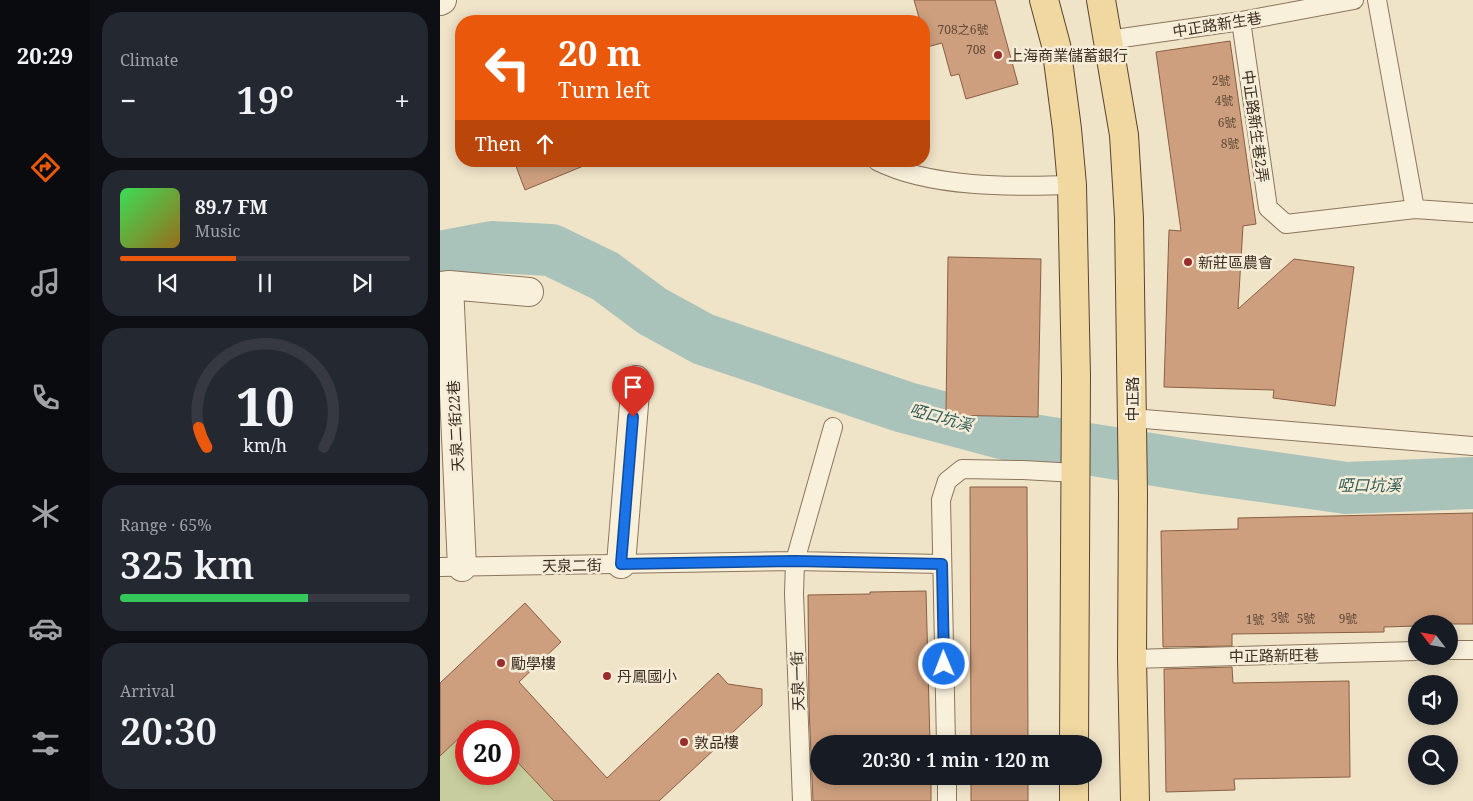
<!DOCTYPE html>
<meta charset="utf-8">
<style>
body{margin:0;font-family:"Noto Serif","Noto Sans TC",serif;background:#242831;color:#f1f3f6;height:100vh;display:flex;flex-direction:column;font-size:19px;white-space:nowrap}
*{box-sizing:border-box;margin:0}
p{font-size:16px;color:#9ea1a6}
.icon{flex:none;width:28px;height:28px;fill:none;stroke:currentColor;stroke-width:2;stroke-linecap:round;stroke-linejoin:round}
.map{position:relative;flex:1;overflow:hidden}
.panel{display:flex;flex-direction:column;gap:12px;padding:12px;background:#0d0f14;width:350px}
.panel>*{flex:none}
.guide{position:absolute;left:15px;top:15px;width:475px;height:152px;border-radius:20px;box-shadow:0 2px 12px #0003;background:#ea580c;color:#fff;overflow:hidden}
.needle{width:32px;rotate:301deg}
.buttons{position:absolute;left:968px;top:615px;display:grid;gap:10px}
.buttons a{display:grid;place-items:center;width:50px;height:50px;border-radius:50%;background:#171b24;box-shadow:0 2px 12px #0003;font-size:25px}
.speed{position:absolute;left:15px;top:720px;display:flex;gap:10px;font-size:25px;font-weight:700;text-align:center}
.speed>*{display:grid;place-content:center;width:65px;height:65px;border-radius:50%;background:#171b24;box-shadow:0 2px 12px #0003;line-height:1}
.speed .limit{border:8px solid #d22;background:#fff;color:#111}
.pin{position:absolute;display:grid;place-items:center;width:42px;height:42px;color:#fff;margin:-51px -21px;border-radius:50% 50% 50% 0;rotate:-45deg;box-shadow:0 0 5px #0007}
.pin .icon{rotate:45deg}
.me{position:absolute;width:55px;margin:-28px;rotate:359deg;stroke-linejoin:round;filter:drop-shadow(0 0 4px #0008)}
.turn{display:flex;align-items:center;gap:18px;height:105px;padding:0 20px;font-size:22px}
.turn .icon{width:65px;height:65px;stroke-width:2.5}
.turn b{display:block;font-size:35px;line-height:42px}
.then{display:flex;align-items:center;height:48px;padding:0 20px;background:#0003;gap:10px;font-size:19px}
.big{font-size:38px;font-weight:600;line-height:1.1}
.panel .widget{flex:1;display:flex;flex-direction:column;justify-content:center;gap:8px;min-width:0;padding:0 18px;border-radius:20px;background:#242831}
.panel .dial{align-items:center;gap:0}
.dial svg{height:130px;overflow:visible;fill:none;stroke:#363941;stroke-width:7;stroke-linecap:round;text-anchor:middle}
.dial text{fill:#f1f3f6;stroke:none}
.song{display:flex;align-items:center;gap:15px}
.cover{width:60px;height:60px;border-radius:8px;background:linear-gradient(135deg,hsl(130 70% 55%),hsl(40 70% 35%))}
.played{height:5px;border-radius:2px;background:linear-gradient(90deg,#ea580c 40%,#363941 40%)}
.keys{display:flex;justify-content:space-around;direction:ltr}
.heat{display:flex;justify-content:space-between;align-items:center;font-size:28px;direction:ltr}
.charge{height:8px;border-radius:4px;background:linear-gradient(90deg,#34c759 65%,#363941 0)}
.trip{position:absolute;left:370px;top:735px;width:292px;height:50px;border-radius:25px;background:#171b24;box-shadow:0 2px 12px #0003;font-weight:600;line-height:50px;text-align:center}
main{display:flex;flex:1;min-height:0}
.menu{display:flex;flex-direction:column;width:90px;justify-content:space-around;align-items:center;background:#090b0e;color:#9ea1a6}
.menu .icon{width:35px;height:35px}
.menu .active{color:#ea580c}
.menu b{font-size:22px;color:#f1f3f6}
.map>svg:first-child{display:block}
</style>
<main>
<nav class="menu">
<b>20:29</b>
<svg class="icon active" aria-label="directions" viewBox="0 0 24 24"><path d="M12 3l9 9-9 9-9-9zM9 14v-3h6M13 9l2 2-2 2"/></svg>
<svg class="icon" aria-label="music" viewBox="0 0 24 24"><path d="M9 18V5l10-2v13"/><circle cx="6" cy="18" r="3"/><circle cx="16" cy="16" r="3"/></svg>
<svg class="icon" aria-label="phone" viewBox="0 0 24 24"><path d="M5 4h4l2 5-3 2q2 4 5 5l2-3 5 2v4C11 20 4 13 5 4z"/></svg>
<svg class="icon" aria-label="climate" viewBox="0 0 24 24"><path d="M12 3v18M4 7l16 10M4 17L20 7"/></svg>
<svg class="icon" aria-label="car" viewBox="0 0 24 24"><path d="M5 17H2v-5l4-1 3-4h7l3 4 3 1v5h-3M9 17h6M6 11h13"/><circle cx="7" cy="17" r="2"/><circle cx="17" cy="17" r="2"/></svg>
<svg class="icon" aria-label="filters" viewBox="0 0 24 24"><path d="M4 7h16M4 17h16"/><circle cx="9" cy="7" r="2"/><circle cx="15" cy="17" r="2"/></svg>
</nav>
<section class="panel">
<div class="widget"><p>Climate</p>
<div class="heat"><a>−</a><b class="big">19°</b><a>+</a></div>
</div>
<div class="widget">
<div class="song"><i class="cover"></i><div><b>89.7 FM</b><p>Music</p></div></div>
<div class="played"></div>
<div class="keys"><svg class="icon" aria-label="previous" viewBox="0 0 24 24"><path d="M18 5L8 12l10 7zM5 5v14"/></svg><svg class="icon" aria-label="pause" viewBox="0 0 24 24"><path d="M8 5v14M16 5v14"/></svg><svg class="icon" aria-label="next" viewBox="0 0 24 24"><path d="M6 5l10 7-10 7zM19 5v14"/></svg></div>
</div>
<div class="widget dial"><svg viewBox="0 0 100 80">
<path d="M14 69A42 42 0 1 1 86 69"/>
<path d="M14 69A42 42 0 0 1 9 57" stroke="#ea580c"/>
<text x="50" y="56" font-size="32" font-weight="700">10</text>
<text x="50" y="72" font-size="11">km/h</text>
</svg></div>
<div class="widget"><p>Range · 65%</p><b class="big">325 km</b><div class="charge"></div></div>
<div class="widget"><p>Arrival</p><b class="big">20:30</b></div>
</section>
<div class="map">
<svg width="1033" height="801" viewBox="0 0 1033 801">
<rect width="100%" height="100%" fill="#efe3c8"/>
<path fill="#c7cd9c" d="M38,720L48,731H26V774H69V753L114,801H0V756Z"/>
<g fill="none" stroke-linecap="round" stroke-linejoin="round">
<path stroke="#a9c3bb" stroke-width="52" d="M0,257L52,247L111,250L165,276L212,311L263,339L464,407L580,438L765,468L906,488L1033,483"/>
</g>
<path fill="#cd9f7e" stroke="#8a5f43" d="M474,0H555L578,84L526,99L519,74L511,76L502,43L487,47L484,35V21H480Z
M790,41L816,224L803,226L798,309L854,259L914,267L895,406L833,398L834,390L724,387L729,230L741,231L716,52Z
M74,161H153V162L85,190Z
M508,257L601,259L598,417L506,415Z
M530,487H587L588,744H531Z
M1033,513V624H976V626L944,627V632L792,634V646L723,647L721,531L798,529V518Z
M486,591L490,744H379V776H491V801H373L369,706L368,595L430,594V592Z
M85,603L121,642L79,682L167,778L278,673L288,684L322,689V705L219,801H114L69,753V731H48L38,720L0,756V683Z
M792,667L793,683L909,681L910,777L794,779L795,790L726,792L724,669Z
M531,776H588V801H531Z"/>
<g fill="none" stroke-linecap="round" stroke-linejoin="round">
<g stroke="#8b765d" stroke-width="20">
<path id="lane" d="M937,0L975,209
M801,21L828,208L846,224L975,209L1033,213
M668,40L801,21L914,0
M437,161C490,188 573,187 632,185
M692,418L1033,446
M0,567L355,561L502,564
M1009,650H1033
M692,659L976,651
M506,744L501,500L507,481L522,469L583,470L636,473
M507,776V801
M362,801L354,594L355,561L393,427"/>
</g>
<g stroke="#8b765d" stroke-width="30">
<path id="street" d="M0,1L2,0
M9,285L22,567
M0,286L9,285L89,292
M181,564L196,380"/>
</g>
<g stroke="#594431" stroke-width="30">
<path id="primary" d="M604,0L616,45L627,129L632,185L636,376L634,744
M661,0L684,135L689,218L693,494L692,659L695,801
M634,801V776"/>
</g>
<use href="#lane" stroke="#f9f0dc" stroke-width="18"/>
<use href="#street" stroke="#f9f0dc" stroke-width="28"/>
<use href="#primary" stroke="#f1d8a1" stroke-width="28"/>
</g>
<g fill="none" stroke-linecap="round" stroke-linejoin="round">
<g stroke="#114b97" stroke-width="12">
<path id="route" d="M193,417L181,564L355,561L502,564L504,664"/>
</g>
<use href="#route" stroke="#1a73e8" stroke-width="9"/>
</g>
<g fill="#9a2d2d" stroke="#f6edd8" stroke-width="2">
<circle cx="558" cy="55" r="5"/>
<circle cx="748" cy="262" r="5"/>
<circle cx="61" cy="663" r="5"/>
<circle cx="167" cy="676" r="5"/>
<circle cx="244" cy="742" r="5"/>
</g>
<g text-anchor="middle" dominant-baseline="central" stroke-width="5" stroke-linejoin="round" paint-order="stroke">
<g font-size="12" fill="#604a38">
<text x="523" y="29">708之6號</text>
<text x="536" y="49">708</text>
<text x="781" y="80">2號</text>
<text x="784" y="100">4號</text>
<text x="787" y="122">6號</text>
<text x="790" y="143">8號</text>
<text x="840" y="617">3號</text>
<text x="866" y="618">5號</text>
<text x="908" y="618">9號</text>
<text x="815" y="619">1號</text>
</g>
<g font-size="15" fill="#3c2e20" stroke="#f6edd8">
<text transform="translate(777 24) rotate(-9)">中正路新生巷</text>
<text transform="translate(816 126) rotate(82)">中正路新生巷2弄</text>
<text transform="translate(692 399) rotate(-90)">中正路</text>
<text transform="translate(15 426) rotate(-93)">天泉二街22巷</text>
<text transform="translate(132 565) rotate(-1)">天泉二街</text>
<text transform="translate(834 655) rotate(-1)">中正路新旺巷</text>
<text transform="translate(357 681) rotate(-92)">天泉一街</text>
</g>
<g font-size="15" fill="#3c2e20" stroke="#f6edd8" text-anchor="start">
<text x="568" y="55">上海商業儲蓄銀行</text>
<text x="758" y="262">新莊區農會</text>
<text x="71" y="663">勵學樓</text>
<text x="177" y="676">丹鳳國小</text>
<text x="254" y="742">敦品樓</text>
</g>
<g font-size="16" font-style="italic" fill="#305b58" stroke="#f6edd8">
<text transform="translate(501 417) rotate(15)">啞口坑溪</text>
<text x="929" y="485">啞口坑溪</text>
</g>
</g>
</svg>
<div class="buttons">
<a><svg class="needle" viewBox="-14 -14 28 28"><path d="M0-13l5 13h-10z" fill="#e53935"/><path d="M0 13l5-13h-10z" fill="#9ea1a6"/></svg></a>
<a><svg class="icon" aria-label="sound" viewBox="0 0 24 24"><path d="M4 9h4l5-4v14l-5-4H4zM17 9q2 3 0 6"/></svg></a>
<a><svg class="icon" aria-label="search" viewBox="0 0 24 24"><circle cx="10" cy="10" r="6"/><path d="M15 15l6 6"/></svg></a>
</div>
<div class="speed"><div class="limit">20</div></div>
<div class="pin" style="left:193px;top:417px;background:#d93025"><svg class="icon" aria-label="arrive" viewBox="0 0 24 24"><path d="M6 21V4h12l-3 4 3 4H6"/></svg></div>
<svg class="me" style="left:504px;top:664px" viewBox="-20 -20 40 40"><circle r="17" fill="#1a73e8" stroke="#fff" stroke-width="3"/><path d="M0-11L8 9 0 5-8 9z" fill="#fff"/></svg>
<div class="trip">20:30 · 1 min · 120 m</div>
<div class="guide">
<div class="turn"><svg class="icon" aria-label="left" viewBox="0 0 24 24"><path d="M17 20v-9H6M10 6l-5 5 5 5"/></svg><div><b>20 m</b>Turn left</div></div>
<div class="then">Then<svg class="icon" aria-label="ahead" viewBox="0 0 24 24"><path d="M12 20V5M6 11l6-6 6 6"/></svg></div>
</div>
</div>
</main>
